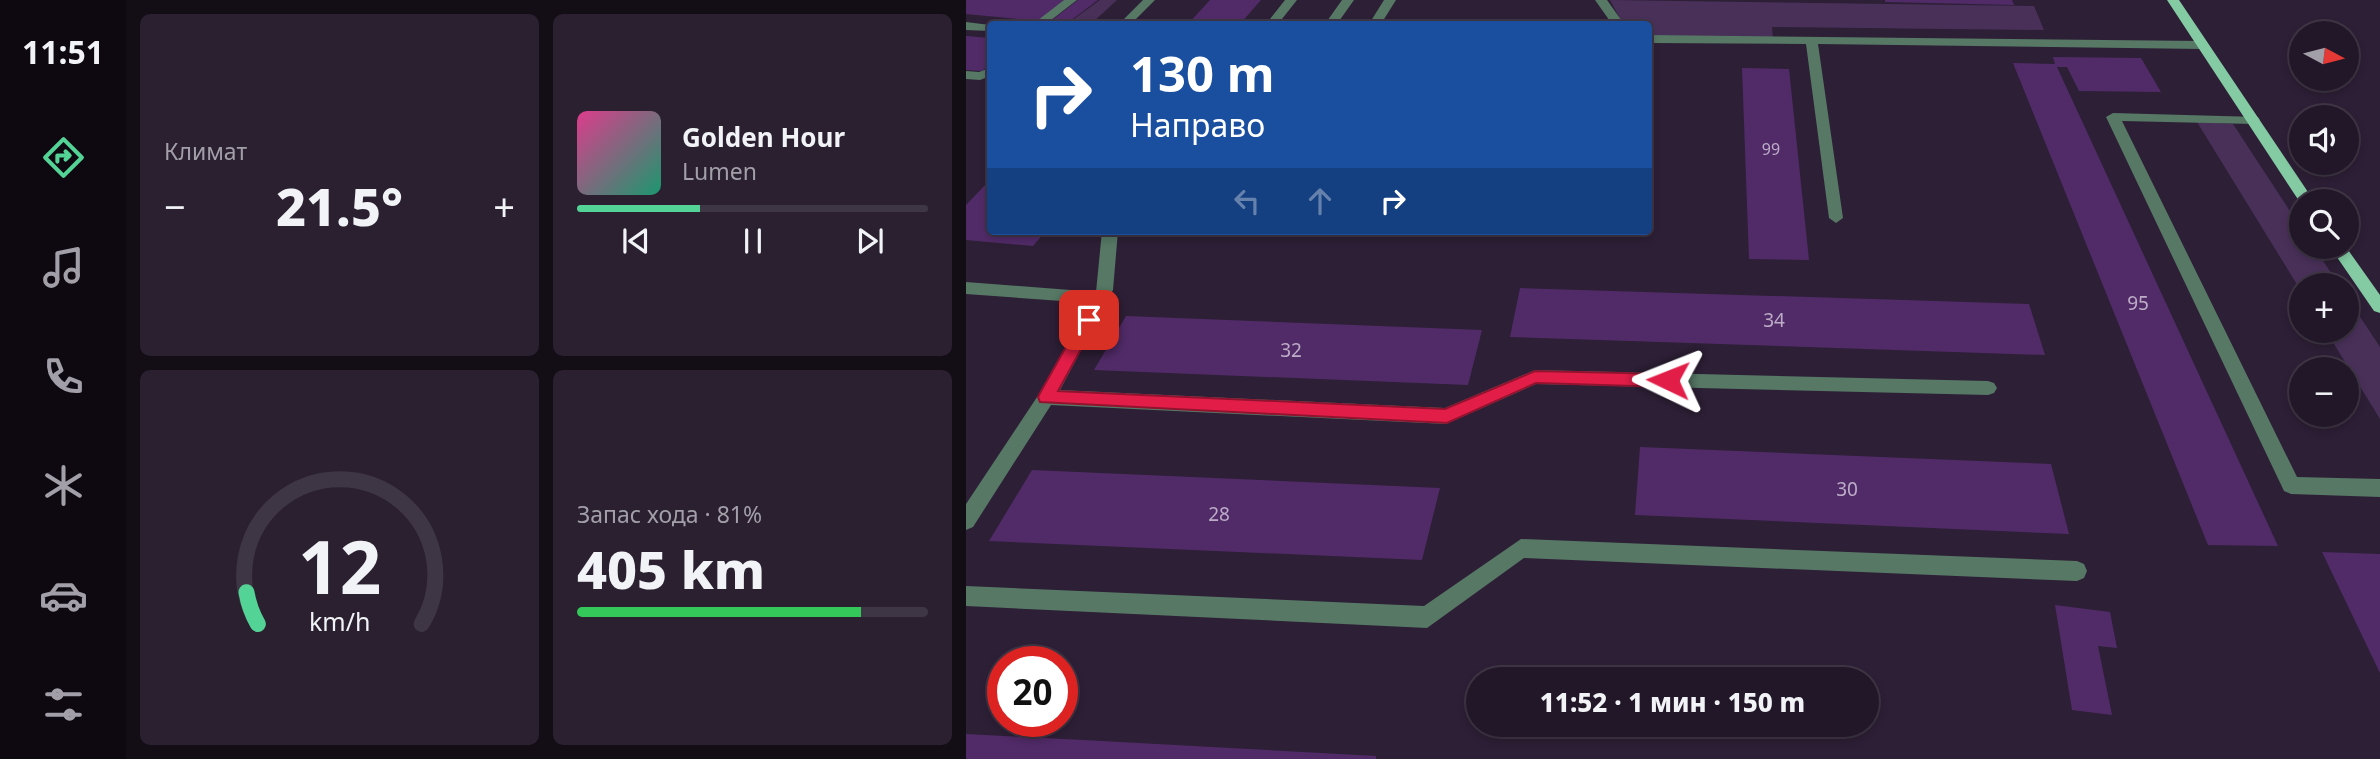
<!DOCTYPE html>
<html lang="ru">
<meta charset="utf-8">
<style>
body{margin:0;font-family:"Noto Sans",sans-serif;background:#2a2030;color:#f1f3f6;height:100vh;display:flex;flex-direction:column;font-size:26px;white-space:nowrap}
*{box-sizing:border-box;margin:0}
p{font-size:23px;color:#a29fa8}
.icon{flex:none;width:38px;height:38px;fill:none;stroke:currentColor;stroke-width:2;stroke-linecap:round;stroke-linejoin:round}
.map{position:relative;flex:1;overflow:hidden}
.side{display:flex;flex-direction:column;gap:14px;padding:14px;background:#130d16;width:840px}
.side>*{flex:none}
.top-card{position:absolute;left:21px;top:21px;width:665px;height:214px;border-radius:7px;box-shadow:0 4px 10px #0003,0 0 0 2px #3f3645;background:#1a4fa0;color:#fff;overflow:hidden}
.needle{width:46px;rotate:97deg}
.fabs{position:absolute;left:1323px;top:21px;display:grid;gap:14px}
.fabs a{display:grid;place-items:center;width:70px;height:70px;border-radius:50%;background:#221728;box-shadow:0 4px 10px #0003,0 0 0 2px #3f3645;font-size:35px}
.speed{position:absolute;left:21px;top:646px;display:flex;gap:14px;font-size:35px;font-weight:700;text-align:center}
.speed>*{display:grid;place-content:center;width:91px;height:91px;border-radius:50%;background:#221728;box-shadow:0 4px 10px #0003,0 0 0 2px #3f3645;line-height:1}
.speed .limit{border:10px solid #d22;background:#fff;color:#111}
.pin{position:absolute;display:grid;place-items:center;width:60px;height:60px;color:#fff;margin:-30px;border-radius:14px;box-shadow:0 4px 10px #0006}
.me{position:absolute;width:77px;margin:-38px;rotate:272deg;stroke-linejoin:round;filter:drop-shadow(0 0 5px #0008)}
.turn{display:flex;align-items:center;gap:24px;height:147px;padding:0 28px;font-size:32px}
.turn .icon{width:91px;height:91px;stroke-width:2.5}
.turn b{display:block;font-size:49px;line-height:60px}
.lanes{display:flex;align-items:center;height:66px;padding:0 28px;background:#0003;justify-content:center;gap:35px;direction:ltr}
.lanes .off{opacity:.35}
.big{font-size:52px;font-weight:800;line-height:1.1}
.side .widget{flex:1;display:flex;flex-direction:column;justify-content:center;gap:10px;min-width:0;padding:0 24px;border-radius:10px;background:#2a2030}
.side .dial{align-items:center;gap:0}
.dial svg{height:182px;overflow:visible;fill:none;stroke:#3f3645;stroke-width:7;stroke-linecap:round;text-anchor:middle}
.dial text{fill:#f1f3f6;stroke:none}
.song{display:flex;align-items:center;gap:21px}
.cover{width:84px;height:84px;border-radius:10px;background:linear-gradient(135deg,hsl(330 70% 55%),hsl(160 70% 35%))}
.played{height:7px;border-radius:4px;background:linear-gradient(90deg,#53d396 35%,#3f3645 35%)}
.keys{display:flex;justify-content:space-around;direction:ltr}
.heat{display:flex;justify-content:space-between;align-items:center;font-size:38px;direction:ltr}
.charge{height:10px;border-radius:5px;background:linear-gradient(90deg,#34c759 81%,#3f3645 0)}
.side .tiles{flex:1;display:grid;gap:14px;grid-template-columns:repeat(2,1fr)}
.trip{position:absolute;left:500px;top:667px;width:413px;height:70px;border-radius:35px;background:#221728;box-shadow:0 4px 10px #0003,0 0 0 2px #3f3645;font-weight:800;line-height:70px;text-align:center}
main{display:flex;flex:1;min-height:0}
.tab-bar{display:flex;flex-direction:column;width:126px;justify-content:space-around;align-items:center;background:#0e0910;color:#a29fa8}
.tab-bar .icon{width:49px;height:49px}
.tab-bar .current{color:#53d396}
.tab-bar b{font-size:32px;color:#f1f3f6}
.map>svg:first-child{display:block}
</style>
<main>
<nav class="tab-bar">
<b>11:51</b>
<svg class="icon current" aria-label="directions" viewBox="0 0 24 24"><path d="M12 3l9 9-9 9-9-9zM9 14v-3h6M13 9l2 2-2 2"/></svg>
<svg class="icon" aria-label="music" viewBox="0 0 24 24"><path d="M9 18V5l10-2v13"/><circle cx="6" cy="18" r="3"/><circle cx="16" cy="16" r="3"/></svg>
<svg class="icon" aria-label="phone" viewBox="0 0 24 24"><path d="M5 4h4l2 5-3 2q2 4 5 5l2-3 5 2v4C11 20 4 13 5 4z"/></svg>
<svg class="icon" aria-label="climate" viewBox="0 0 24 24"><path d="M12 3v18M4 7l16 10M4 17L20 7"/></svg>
<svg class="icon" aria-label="car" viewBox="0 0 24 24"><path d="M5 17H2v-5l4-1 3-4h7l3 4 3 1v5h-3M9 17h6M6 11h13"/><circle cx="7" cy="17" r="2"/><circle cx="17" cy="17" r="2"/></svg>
<svg class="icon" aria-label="filters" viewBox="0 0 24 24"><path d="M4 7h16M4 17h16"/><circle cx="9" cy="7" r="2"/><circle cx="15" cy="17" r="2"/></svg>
</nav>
<section class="side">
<div class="tiles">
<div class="widget"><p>Климат</p>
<div class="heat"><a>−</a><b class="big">21.5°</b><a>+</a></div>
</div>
<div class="widget">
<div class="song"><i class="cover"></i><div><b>Golden Hour</b><p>Lumen</p></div></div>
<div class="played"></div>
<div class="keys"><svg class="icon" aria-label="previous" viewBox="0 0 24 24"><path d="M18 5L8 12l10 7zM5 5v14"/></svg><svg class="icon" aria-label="pause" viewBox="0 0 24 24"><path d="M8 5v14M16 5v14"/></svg><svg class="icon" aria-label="next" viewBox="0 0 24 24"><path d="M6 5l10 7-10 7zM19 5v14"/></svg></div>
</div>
<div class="widget dial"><svg viewBox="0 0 100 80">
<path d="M14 69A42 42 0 1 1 86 69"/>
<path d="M14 69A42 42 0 0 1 9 55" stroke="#53d396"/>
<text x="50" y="56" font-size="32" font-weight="700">12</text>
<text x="50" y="72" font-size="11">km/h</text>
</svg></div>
<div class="widget"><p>Запас хода · 81%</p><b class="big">405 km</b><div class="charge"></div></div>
</div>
</section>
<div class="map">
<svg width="1414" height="759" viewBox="0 0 1414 759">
<rect width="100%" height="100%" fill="#2d1f36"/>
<path fill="#493059" d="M134,0H151L125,24H101Z
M644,0L1068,6L1078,30L806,27L807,40L683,39L682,24H657Z
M1231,122L1267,124L1335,228V247H1348L1373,285H1335V291Z
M1381,297L1414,347V419L1360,331H1381Z"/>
<path fill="#512b68" d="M0,0H98L74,21L0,14Z
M112,0H132L100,24H81Z
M244,0H295L274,24H222Z
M919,0H1046L1048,5L919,2Z
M0,36L24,38V64L16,71L0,70Z
M1087,57L1175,58L1195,92L1113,91L1101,67H1091L1312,546L1242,545L1047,63L1089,64Z
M776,68L823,69L843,260L783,259Z
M24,180V231H80L67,246L0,240V205Z
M554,288L1063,304L1079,355L544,337Z
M160,316L516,330L502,385L128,370Z
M674,447L1085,464L1103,534L669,515Z
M66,470L474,488L456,560L23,541Z
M1356,552L1414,554V673Z
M1089,605L1144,612L1151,648L1132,646L1146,715L1106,710Z
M0,734L117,740L410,756V759H0Z"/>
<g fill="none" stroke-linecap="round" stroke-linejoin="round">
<path fill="#567865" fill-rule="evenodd" d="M98,0H111L80,24H67Z
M177,0H189L165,24H153Z
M319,0H331L312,24H300Z
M376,0H388L371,24H359Z
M418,0H430L415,24H403Z
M629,0H641L658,24H646Z
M0,22L24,25V31L0,30Z
M682,35L1236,41L1242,45L1236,49L852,44L877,218L870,223L863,218L840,44L682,43Z
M24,68V76L14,80L0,79V71L13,72Z
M1147,113L1292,117L1294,120L1287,124L1156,121L1331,477L1414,479V497L1325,494L1318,491L1140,117Z
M136,231H152L147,290L94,390L479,408L569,370L1022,381L1028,383L1031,388L1028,393L1022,395L570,384L480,424L85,405L7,527L0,530V504L83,379L124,303L0,294V282L130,292Z
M555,539L1111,561L1118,564L1121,571L1118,578L1111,581L558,558L461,628L0,606V586L458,606Z"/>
<path fill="#84cba4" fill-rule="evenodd" d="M1201,0H1213L1348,201H1335V204Z
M1364,247H1380L1414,295V313L1408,311Z"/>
</g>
<path fill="#e11d48" stroke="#92132f" stroke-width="2" d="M123,314L131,320L92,391L479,409L569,371L702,374L710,380L702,387L570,383L481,423L74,402L72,397L74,393L118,315Z"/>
<g text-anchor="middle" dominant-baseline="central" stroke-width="7" stroke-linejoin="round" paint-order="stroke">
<g font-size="16" fill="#bcacc7">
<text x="805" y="149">99</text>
</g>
<g font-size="19" fill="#bcacc7">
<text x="1172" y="303">95</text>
<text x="808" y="320">34</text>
<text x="325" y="350">32</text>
<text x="881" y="489">30</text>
<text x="253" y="514">28</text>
</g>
</g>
</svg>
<div class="fabs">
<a><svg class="needle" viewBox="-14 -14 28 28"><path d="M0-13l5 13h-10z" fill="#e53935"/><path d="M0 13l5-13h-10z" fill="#a29fa8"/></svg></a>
<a><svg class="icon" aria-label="sound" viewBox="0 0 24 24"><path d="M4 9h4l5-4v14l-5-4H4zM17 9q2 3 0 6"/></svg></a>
<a><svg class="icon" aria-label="search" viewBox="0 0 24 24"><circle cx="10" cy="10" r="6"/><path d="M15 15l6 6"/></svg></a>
<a>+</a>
<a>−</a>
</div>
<div class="speed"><div class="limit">20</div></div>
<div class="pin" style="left:123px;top:320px;background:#d93025"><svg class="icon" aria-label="arrive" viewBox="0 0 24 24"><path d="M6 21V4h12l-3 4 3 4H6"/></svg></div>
<svg class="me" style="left:702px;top:380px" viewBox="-20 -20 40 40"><path d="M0-17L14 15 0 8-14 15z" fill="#e11d48" stroke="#fff" stroke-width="4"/></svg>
<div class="trip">11:52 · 1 мин · 150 m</div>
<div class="top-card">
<div class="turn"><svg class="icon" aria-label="right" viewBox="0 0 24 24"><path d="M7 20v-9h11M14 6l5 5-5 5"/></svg><div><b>130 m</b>Направо</div></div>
<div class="lanes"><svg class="icon off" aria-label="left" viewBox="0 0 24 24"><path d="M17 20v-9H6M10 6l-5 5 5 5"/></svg><svg class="icon off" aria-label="ahead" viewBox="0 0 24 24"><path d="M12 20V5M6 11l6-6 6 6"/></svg><svg class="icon" aria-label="right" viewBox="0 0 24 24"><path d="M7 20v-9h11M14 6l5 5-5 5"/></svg></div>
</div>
</div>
</main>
